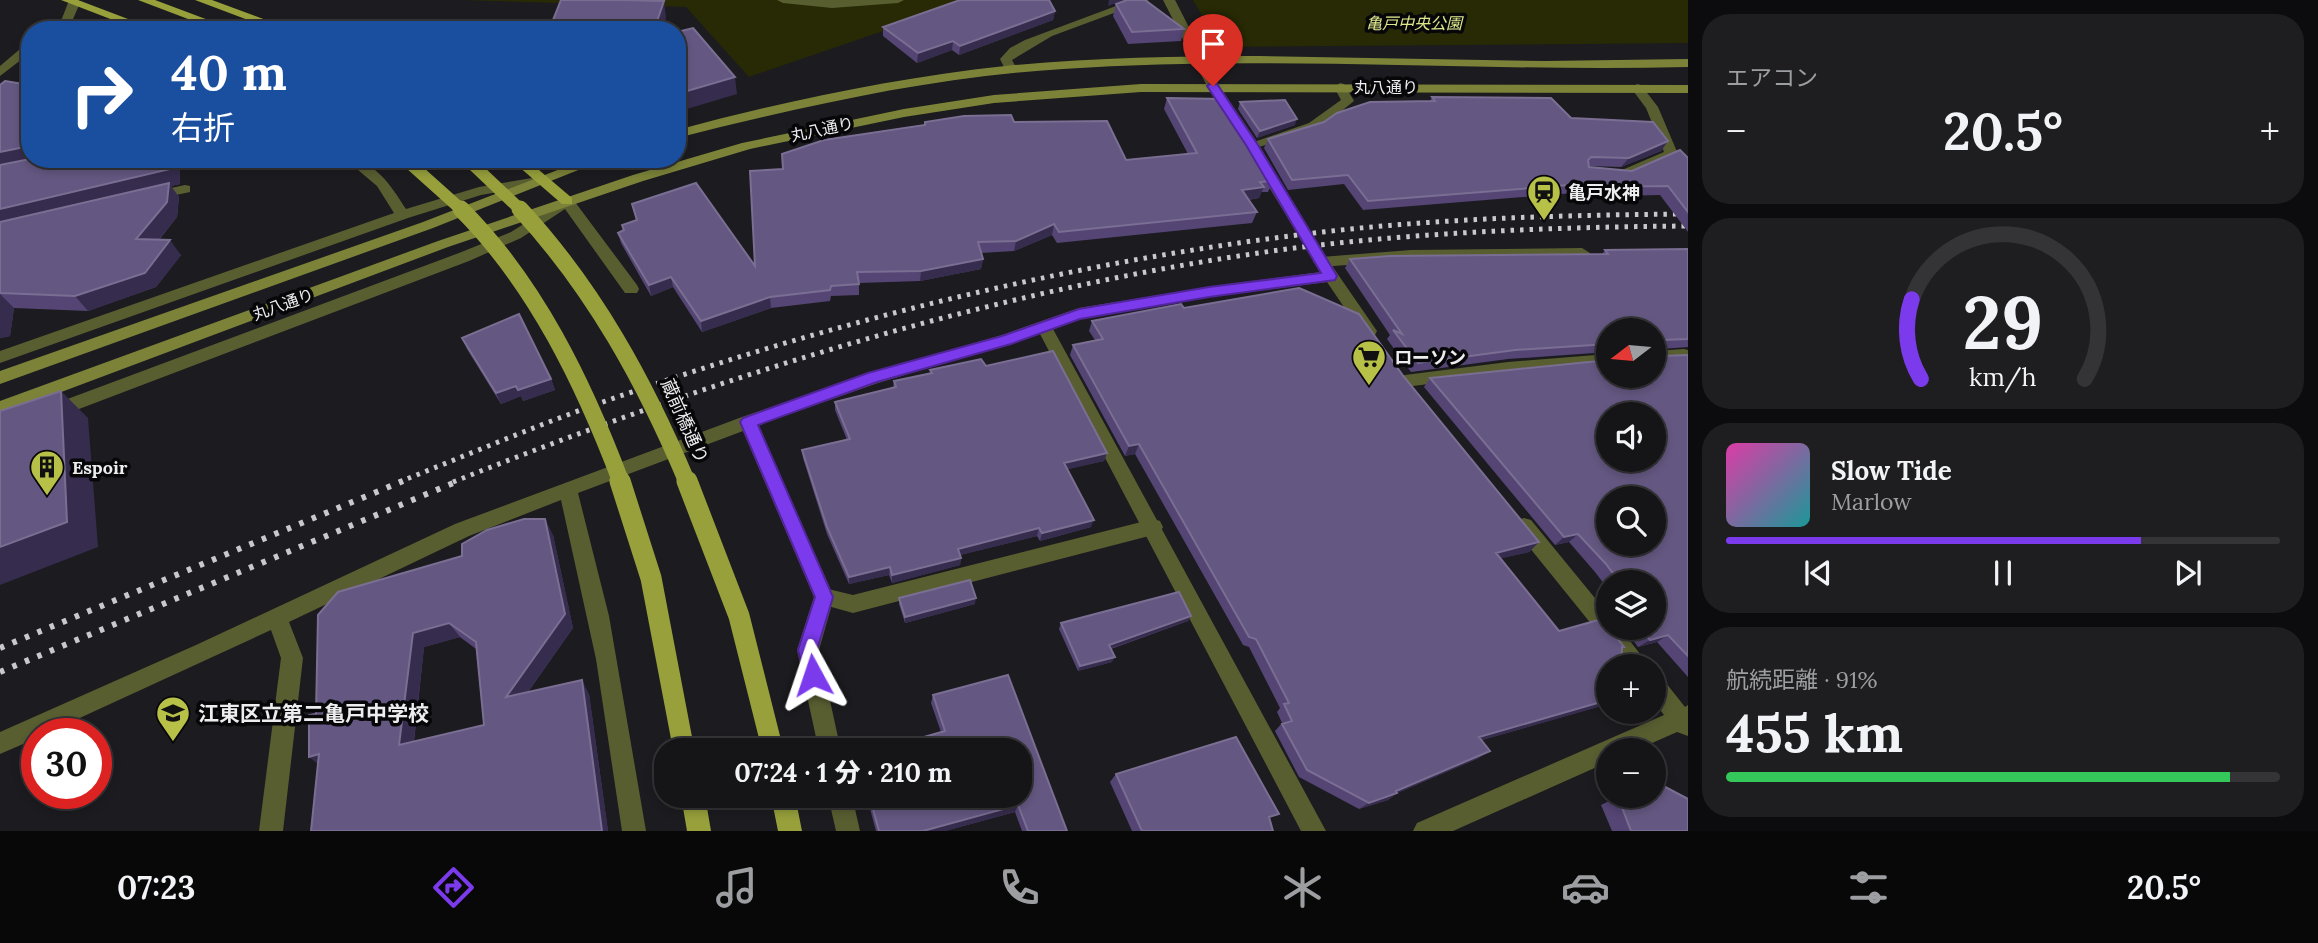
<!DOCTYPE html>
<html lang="ja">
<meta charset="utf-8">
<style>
body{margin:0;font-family:Lora,"Noto Sans JP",serif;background:#1e1d20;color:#f1f3f6;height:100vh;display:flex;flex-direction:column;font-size:26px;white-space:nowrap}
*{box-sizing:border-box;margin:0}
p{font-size:23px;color:#9d9ea1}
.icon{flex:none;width:38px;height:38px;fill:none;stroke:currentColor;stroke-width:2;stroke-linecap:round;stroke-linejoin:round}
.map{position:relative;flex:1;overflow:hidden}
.panel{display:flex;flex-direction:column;gap:14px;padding:14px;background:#0c0b0d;width:630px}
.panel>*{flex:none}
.top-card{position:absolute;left:21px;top:21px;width:665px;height:147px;border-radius:28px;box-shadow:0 4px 10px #0003,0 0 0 2px #343336;background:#1a4fa0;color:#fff;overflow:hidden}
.needle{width:46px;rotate:254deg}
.controls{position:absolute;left:1596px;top:318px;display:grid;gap:14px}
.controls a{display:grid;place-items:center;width:70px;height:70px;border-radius:50%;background:#151417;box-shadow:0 4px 10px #0003,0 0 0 2px #343336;font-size:35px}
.speed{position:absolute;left:21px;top:718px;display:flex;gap:14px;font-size:35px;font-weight:700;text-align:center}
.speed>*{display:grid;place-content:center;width:91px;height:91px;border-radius:50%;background:#151417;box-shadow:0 4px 10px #0003,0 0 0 2px #343336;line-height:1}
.speed .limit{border:10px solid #d22;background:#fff;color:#111}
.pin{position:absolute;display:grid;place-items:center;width:60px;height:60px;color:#fff;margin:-72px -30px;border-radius:50% 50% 50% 0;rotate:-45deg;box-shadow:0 0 7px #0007}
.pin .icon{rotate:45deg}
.me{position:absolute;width:77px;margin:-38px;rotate:355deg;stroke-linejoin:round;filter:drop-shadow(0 0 5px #0008)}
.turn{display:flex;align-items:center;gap:24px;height:147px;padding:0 35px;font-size:32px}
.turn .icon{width:91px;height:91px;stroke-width:2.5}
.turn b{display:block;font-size:49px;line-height:60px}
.big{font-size:52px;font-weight:800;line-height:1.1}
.panel .card{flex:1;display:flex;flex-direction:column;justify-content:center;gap:10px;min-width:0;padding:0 24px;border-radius:28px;background:#1e1d20}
.panel .dial{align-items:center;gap:0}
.dial svg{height:182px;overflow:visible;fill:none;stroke:#343336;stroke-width:7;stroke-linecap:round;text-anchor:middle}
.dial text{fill:#f1f3f6;stroke:none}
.song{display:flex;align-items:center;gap:21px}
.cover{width:84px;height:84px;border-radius:10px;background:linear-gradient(135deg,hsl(320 70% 55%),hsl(180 70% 35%))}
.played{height:7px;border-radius:4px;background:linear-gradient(90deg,#7c3aed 75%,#343336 75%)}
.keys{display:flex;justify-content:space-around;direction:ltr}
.heat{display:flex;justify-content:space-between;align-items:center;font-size:38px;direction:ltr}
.charge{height:10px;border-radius:5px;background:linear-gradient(90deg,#34c759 91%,#343336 0)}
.trip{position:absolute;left:654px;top:738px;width:378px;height:70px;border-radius:28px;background:#151417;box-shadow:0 4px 10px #0003,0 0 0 2px #343336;font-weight:800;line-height:70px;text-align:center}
.tabs{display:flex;height:112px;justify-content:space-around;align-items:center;background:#080809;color:#9d9ea1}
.tabs .icon{width:49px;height:49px}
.tabs .current{color:#7c3aed}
.tabs b{font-size:32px;color:#f1f3f6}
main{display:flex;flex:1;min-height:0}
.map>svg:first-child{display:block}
</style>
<main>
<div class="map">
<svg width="1688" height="831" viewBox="0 0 1688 831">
<rect width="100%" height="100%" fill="#1c1b1f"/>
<path fill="#272a04" d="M462,0H974L749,77L686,7Z
M1193,0H1688V43L1226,47L1207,24Z"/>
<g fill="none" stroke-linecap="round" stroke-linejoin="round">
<path fill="#595e31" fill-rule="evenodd" d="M777,0H904L898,3L832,8L783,3Z
M1340,83L1344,84L1354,101L1319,129L1252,149L1245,145L1309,123L1341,100L1334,87Z
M185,185L190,186V192L153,200L146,196L148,193Z
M1582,248L1590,253L1587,257L1411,260L1321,267L1313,262L1321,257L1411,250Z
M1684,349L1688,350V365L1680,361L1654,363V351Z
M1608,354V366L1508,374L1405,387L1399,386L1397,381L1399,376L1405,375L1508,362Z
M1153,519L1160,521L1163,527L1160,533L1153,535L853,613L817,603L814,597L817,591L824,588L853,595Z"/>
<path fill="#595e31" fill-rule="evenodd" d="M75,0L80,3L73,19L95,30H78L61,21L68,3Z
M1132,0H1149L1052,36L1012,60L1017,69L1015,72L1005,69L1000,59L1010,48L1025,40Z
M1163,0H1175L1219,86L1259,145L1308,231L1377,331L1375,335H1363L1327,282L1209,297L1081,319L1053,329L1326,831H1301L1040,334L878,383L758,425L834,597L819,650L841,751H819L797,650L814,597L743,431L578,493L609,616L646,831H622L596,659L561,500L469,536L289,622L303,658L283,831H259L281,658L271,630L47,733H37V738L0,754V732L196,645L455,524L742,417L868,374L1002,335L1079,308L1209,287L1321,272L1207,86Z
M26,44H30V53L0,76V66Z
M1637,84L1641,85L1658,107L1678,154L1629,177H1605V171L1622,170L1664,152L1646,108L1631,88Z
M345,159C375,159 391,186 406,209L479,187L544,176L551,180L544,184L481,195L408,218L0,363V351L394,213L377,186Z
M567,197L572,198L637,285L639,289L637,293H625L565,209L521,238L469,261L58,417H46L43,412L46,407L459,253L511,232Z
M1524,518L1531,520L1608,614V628H1620L1650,667H1626L1517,532L1514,526L1517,520Z
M1654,675L1662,678L1685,707L1688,705V736L1677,732L1634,751H1608V762L1453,831H1413L1417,823L1664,715L1654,702Z
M828,796H852L860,831H836Z"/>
<path fill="#7c8338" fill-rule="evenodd" d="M1259,56L1545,61L1688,59V67C1480,72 1271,55 1063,69C931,77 805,106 677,138V130C785,101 894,78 1005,66C1089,58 1174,56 1259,56Z
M1141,84L1688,85V93L1141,92L994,103L904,117L750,149L643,181L448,247L0,415V401L438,241L633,175L742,143L904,109L994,95Z
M586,159H606L433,228L0,384V371L423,222Z"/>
<path fill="#97a03b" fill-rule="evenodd" d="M61,0H78L157,30H139Z
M138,0H155L235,30H217Z
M195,0H212L293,30H275Z
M510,159H526L572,198V204H562Z
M681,796H705L711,831H687Z
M771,796H795L802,831H778Z"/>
<path stroke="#c9c8cc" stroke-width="5" stroke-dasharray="3.5 6" stroke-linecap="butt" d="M399,482C475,452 551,419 629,393C841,320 1060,266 1282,237C1417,219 1552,215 1688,214
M453,482C722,375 999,288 1287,249C1420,232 1554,227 1688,226"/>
<path stroke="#c9c8cc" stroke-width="6" stroke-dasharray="4.5 9" stroke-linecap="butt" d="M0,648L403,481
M0,672L458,481"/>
<path stroke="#97a03b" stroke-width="12" d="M405,159L463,211
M467,159L522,211"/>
<path stroke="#97a03b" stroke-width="17" d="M461,209C536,284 584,384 621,482
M520,209C594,289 645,382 687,482"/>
<path stroke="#97a03b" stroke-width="21" d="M620,481L651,578L684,751
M687,481L739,616L773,751"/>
</g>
<path fill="#544574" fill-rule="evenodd" d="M1116,4L1184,29L1181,41L1128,44L1113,16Z
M1055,11L1053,20L959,55L952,50L917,63L883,36V27Z
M0,85L30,159H179L180,184L171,186L179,197L177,217L159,240L181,255L156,287L88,311L14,308L10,336L0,338Z
M1432,97L1571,118L1668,141L1661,151L1621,167L1589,166V167L1632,171L1688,158V232L1660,195L1577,197L1574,193L1363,210L1344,184L1288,190L1264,148L1268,139L1324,122L1430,101Z
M1167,98L1273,181L1268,192H1261L1259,198L1248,200L1257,212L1252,223L1057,243L1052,235L1014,251L981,253L983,259L981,269L920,281L859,283V295L831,296L830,301L771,308L702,332L673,287L651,296L621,243L618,233L623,231L622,225L636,220L632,204L755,266L783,169L1014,122L1126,160L1188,154L1164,109Z
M1240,102L1295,125L1257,138L1238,109Z
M1688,249V347L1661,349V356L1688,355V677L1657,642L1638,647L1624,628H1654V583H1608V589L1595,572L1569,542L1555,545L1424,387L1430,378L1654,376L1608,331V352L1508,359L1411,372L1387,339L1390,335L1345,268L1350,259L1602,254L1605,250Z
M1184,308L1404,377L1539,542L1529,552L1501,558L1559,631L1622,648L1608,667V704L1482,740L1479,758L1397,793L1388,800L1359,809L1299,777L1275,731L1282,723L1277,712L1280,708L1249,647L1243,645L1135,454L1125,456L1070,355L1073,345L1095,340L1089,331L1092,321Z
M462,338L551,379L555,390L523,401L521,396L501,404L467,349Z
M986,366L1107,453L1104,461L1067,469L1091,527L1040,541L1037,536L960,555L961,558L960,565L892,583L889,575L849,584L827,534L803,458L802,450L847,440L835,410V402L893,388L894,381L930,374V370Z
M553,535L573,628L528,692L589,694L608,831L318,764L316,714L462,556ZM460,637L476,649L484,725L414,742L424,647Z
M899,598L975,604L905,623L899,604Z
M1191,616L1188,621L1111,649L1112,662L1078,671L1059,629L1061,623Z
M1008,675L1067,831H1022L1015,812L945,831H876L869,805L870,798L875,796H1020V751H881L882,749L941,732L931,703L933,695Z
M1116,774L1270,821L1273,831H1132L1110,782Z
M1619,796L1688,831H1612L1601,805Z"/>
<path fill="#362c4d" d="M1109,0H1124L1108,6Z
M664,1L666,18L662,30H654Z
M1055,11L1053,20L959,55L960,46Z
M953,41L952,50L917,63L918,53Z
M735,77L737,94L677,112V94Z
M1297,119L1295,125L1257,138L1260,131Z
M1668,141L1661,151L1621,167L1629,158Z
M30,146V159L0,169V152Z
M170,159H179L180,184L171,186L179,197L177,217L147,254L0,226V209Z
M1264,187L1259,198L1238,201L1242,190Z
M1054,224L1052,235L1014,251L1016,241Z
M170,240L181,255L156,287L88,311L75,296Z
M983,259L981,269L920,281L921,271Z
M671,277L673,287L651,296L649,285Z
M0,294L14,308L10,336L0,338Z
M770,297L771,308L702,332L701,321Z
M551,379L555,390L523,401L521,396L501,404L496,393L516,386Z
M61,391L88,418L98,547L0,585V547Z
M1139,444L1135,454L1125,456L1129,446Z
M1107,453L1104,461L1061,471L1064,463Z
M545,519L553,535L573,628L515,710L506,697Z
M1094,520L1091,527L1040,541L1042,533Z
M1039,528L1037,536L956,556L958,549Z
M1578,534L1569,542L1555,545L1564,537Z
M1539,542L1529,552L1486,562L1496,553Z
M961,558L960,565L892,583V575Z
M890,567L889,575L849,584V577Z
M976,598L975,604L905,623V617Z
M1191,616L1188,621L1106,650L1109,645Z
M449,623L460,637L424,647L412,757L399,745L413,633Z
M1668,635L1657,642L1638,647L1650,640Z
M1115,657L1112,662L1078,671L1080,666Z
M582,680L589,694L608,831H602Z
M1608,700V704L1468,744L1479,737Z
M1490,751L1479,758L1393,795L1397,793L1388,800L1359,809L1369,803Z
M319,754L324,769L309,757Z
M1018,805L1015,812L945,831H923Z"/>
<path fill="#645781" stroke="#7a6e93" stroke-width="2" fill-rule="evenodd" d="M561,0H623L664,1L654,30H549Z
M960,0H1049L1055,11L960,46L953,41L918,53L883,27Z
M1127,0H1145L1184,29L1132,32L1116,4Z
M693,28L735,77L677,94V32Z
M5,81L30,85V146L0,152V85Z
M1432,97L1551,98L1571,118L1653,122L1668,141L1629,158L1591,157L1588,160L1589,167L1632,171L1680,150L1688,158V212L1668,186L1584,187L1581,184L1368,201L1348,175L1292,180L1268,139L1324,122L1337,113L1370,102L1435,101Z
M1167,98L1223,99L1273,181L1260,182L1264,187L1242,190L1257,212L1059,232L1054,224L1016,241L978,242L983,259L921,271L857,272L859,284L831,286L830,290L770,297L701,321L671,277L649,285L618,233L624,230L622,225L637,220L632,204L696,183L755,266L750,171L783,169L782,154L824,140L925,125V122L964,116L1011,115L1014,122L1107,121L1126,160L1197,153Z
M1285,100L1297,119L1260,131L1240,102Z
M30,159H170V169L0,209V165Z
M169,183L167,202L136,239L170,240L145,273L75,296L0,293V222Z
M1688,249V339L1661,340V356L1688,355V656L1668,635L1650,640L1640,628H1654V583H1620L1606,564L1578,534L1564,537L1430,378L1608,360V376H1654V331H1608V344L1515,350L1418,363L1393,330L1402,334L1350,259L1390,256L1608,254L1605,250ZM1608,415H1654V460H1608ZM1608,499H1654V544H1608Z
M1299,288L1359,314L1404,377L1539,542L1496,553L1559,631L1602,619L1624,647H1622L1621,667H1608V700L1479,737L1490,751L1396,791L1397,793L1369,803L1307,770L1282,724L1292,721L1284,704L1289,703L1256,639L1249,637L1139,444L1129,446L1073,345L1103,339L1092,321L1181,304L1184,308Z
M519,314L551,379L518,390L516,386L496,393L462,338Z
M1053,351L1107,453L1064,463L1094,520L1042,533L1039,528L958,549L961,558L892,575L890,567L849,577L827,527L802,450L850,439L835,402L896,387L894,381L932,373L930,370L981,359L986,366Z
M61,391L67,522L0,547V411Z
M524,519H545L565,614L506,697L582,680L602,831H311L319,754L309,757V715L316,714L318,615L338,592L462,556V544L487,530ZM449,623L476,642L484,725L399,745L413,633Z
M970,580L976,598L905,617L899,598Z
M1179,592L1191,616L1109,645L1115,657L1080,666L1061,623Z
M1008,675L1067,831H1028L1018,805L923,831H879L870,798L875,796H1020V751H882V749L945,731L933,695Z
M1236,737L1279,814L1269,817L1273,831H1142L1116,774Z
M1654,781L1688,799V831H1631L1618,797L1654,796Z"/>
<path fill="#7c3aed" stroke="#51269a" stroke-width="2" d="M1209,84H1217L1258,145L1337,276L1335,280L1209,297L1080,319L1011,344L877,382L758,425L833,597L817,650L823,675L820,682L813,684L806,682L798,650L815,597L740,422L743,418L868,373L1002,336L1079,309L1209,287L1321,273L1246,145L1207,86Z"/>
<defs>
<g id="station-pin" transform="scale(1.75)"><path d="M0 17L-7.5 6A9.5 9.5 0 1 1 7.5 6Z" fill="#b7c148" stroke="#070608"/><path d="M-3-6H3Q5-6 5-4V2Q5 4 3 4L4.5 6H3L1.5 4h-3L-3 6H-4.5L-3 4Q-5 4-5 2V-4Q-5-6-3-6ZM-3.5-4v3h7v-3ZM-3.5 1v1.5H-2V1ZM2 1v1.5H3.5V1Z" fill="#111"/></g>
<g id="supermarket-pin" transform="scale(1.75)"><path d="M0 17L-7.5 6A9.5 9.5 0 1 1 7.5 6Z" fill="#b7c148" stroke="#070608"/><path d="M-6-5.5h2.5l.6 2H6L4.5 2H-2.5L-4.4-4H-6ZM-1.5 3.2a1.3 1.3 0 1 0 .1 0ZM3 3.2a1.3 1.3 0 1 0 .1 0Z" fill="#111"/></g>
<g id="building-pin" transform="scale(1.75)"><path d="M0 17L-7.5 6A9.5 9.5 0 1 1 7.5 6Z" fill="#b7c148" stroke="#070608"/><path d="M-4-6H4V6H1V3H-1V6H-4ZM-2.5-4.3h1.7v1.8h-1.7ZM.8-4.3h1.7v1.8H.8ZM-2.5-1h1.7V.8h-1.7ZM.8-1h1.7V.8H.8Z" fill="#111"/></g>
<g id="school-pin" transform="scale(1.75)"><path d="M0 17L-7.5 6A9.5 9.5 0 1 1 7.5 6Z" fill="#b7c148" stroke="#070608"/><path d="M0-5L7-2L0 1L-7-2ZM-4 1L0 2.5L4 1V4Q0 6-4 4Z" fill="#111"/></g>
</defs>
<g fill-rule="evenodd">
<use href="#station-pin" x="1544" y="192"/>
<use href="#supermarket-pin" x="1369" y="357"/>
<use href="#building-pin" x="47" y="467"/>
<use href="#school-pin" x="173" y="713"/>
</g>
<g text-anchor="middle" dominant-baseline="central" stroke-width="7" stroke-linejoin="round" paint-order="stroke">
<g font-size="16" font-style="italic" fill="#dde78b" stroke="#070608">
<text x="1414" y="23">亀戸中央公園</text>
</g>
<g font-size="16" fill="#edecef" stroke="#070608">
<text x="1386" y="87">丸八通り</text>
<text transform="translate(822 129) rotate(-12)">丸八通り</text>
<text transform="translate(283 304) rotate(-20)">丸八通り</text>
</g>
<g font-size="18" font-weight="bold" fill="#edecef" stroke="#070608" text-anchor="start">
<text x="1568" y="192">亀戸水神</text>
<text x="1394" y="357">ローソン</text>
<text x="72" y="467">Espoir</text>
</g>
<g font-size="18" fill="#edecef" stroke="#070608">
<text transform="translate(685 421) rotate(66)">蔵前橋通り</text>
</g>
<g font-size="21" font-weight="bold" fill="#edecef" stroke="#070608" text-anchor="start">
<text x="198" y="713">江東区立第二亀戸中学校</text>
</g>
</g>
</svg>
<div class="controls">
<a><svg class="needle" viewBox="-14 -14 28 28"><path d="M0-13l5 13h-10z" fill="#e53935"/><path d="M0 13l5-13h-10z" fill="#9d9ea1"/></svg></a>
<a><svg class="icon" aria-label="sound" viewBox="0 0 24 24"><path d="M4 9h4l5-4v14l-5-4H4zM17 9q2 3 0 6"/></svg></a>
<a><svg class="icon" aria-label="search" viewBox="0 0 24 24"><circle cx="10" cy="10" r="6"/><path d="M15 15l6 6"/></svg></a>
<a><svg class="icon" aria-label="layers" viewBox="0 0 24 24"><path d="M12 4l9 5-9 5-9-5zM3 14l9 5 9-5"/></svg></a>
<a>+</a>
<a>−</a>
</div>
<div class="speed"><div class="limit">30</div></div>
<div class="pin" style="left:1213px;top:86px;background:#d93025"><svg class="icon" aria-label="arrive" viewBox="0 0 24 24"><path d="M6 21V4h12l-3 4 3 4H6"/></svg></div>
<svg class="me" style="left:813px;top:675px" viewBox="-20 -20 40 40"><path d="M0-17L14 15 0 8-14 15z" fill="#7c3aed" stroke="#fff" stroke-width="4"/></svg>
<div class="trip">07:24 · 1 分 · 210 m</div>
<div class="top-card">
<div class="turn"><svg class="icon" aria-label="right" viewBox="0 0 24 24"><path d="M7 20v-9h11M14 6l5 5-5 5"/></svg><div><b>40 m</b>右折</div></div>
</div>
</div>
<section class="panel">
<div class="card"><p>エアコン</p>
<div class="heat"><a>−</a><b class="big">20.5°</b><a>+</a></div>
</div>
<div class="card dial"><svg viewBox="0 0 100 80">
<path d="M14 69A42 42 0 1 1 86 69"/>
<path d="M14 69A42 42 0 0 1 10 34" stroke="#7c3aed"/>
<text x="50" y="56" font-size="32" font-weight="700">29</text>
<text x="50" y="72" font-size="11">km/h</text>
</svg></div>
<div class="card">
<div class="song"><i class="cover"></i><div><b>Slow Tide</b><p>Marlow</p></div></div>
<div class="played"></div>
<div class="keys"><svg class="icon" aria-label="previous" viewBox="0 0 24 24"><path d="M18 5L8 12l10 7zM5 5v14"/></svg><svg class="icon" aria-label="pause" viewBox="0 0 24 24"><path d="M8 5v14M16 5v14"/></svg><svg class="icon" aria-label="next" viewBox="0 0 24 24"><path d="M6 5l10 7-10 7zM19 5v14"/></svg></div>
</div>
<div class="card"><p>航続距離 · 91%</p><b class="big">455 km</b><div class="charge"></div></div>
</section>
</main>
<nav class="tabs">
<b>07:23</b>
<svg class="icon current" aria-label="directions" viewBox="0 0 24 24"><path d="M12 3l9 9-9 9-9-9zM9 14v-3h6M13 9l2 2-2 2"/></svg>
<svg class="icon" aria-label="music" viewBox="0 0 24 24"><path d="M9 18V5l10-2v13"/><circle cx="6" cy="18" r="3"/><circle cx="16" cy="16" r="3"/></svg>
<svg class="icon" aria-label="phone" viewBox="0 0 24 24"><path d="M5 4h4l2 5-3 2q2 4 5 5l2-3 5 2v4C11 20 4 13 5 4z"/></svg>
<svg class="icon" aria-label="climate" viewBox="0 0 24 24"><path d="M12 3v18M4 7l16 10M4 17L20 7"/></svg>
<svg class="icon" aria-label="car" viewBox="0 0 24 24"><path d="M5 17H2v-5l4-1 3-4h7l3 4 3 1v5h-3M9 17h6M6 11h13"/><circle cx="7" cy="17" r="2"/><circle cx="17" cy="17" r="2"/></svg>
<svg class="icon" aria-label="filters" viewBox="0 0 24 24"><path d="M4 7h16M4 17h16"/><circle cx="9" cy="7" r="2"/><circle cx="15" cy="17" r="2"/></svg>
<b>20.5°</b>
</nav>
